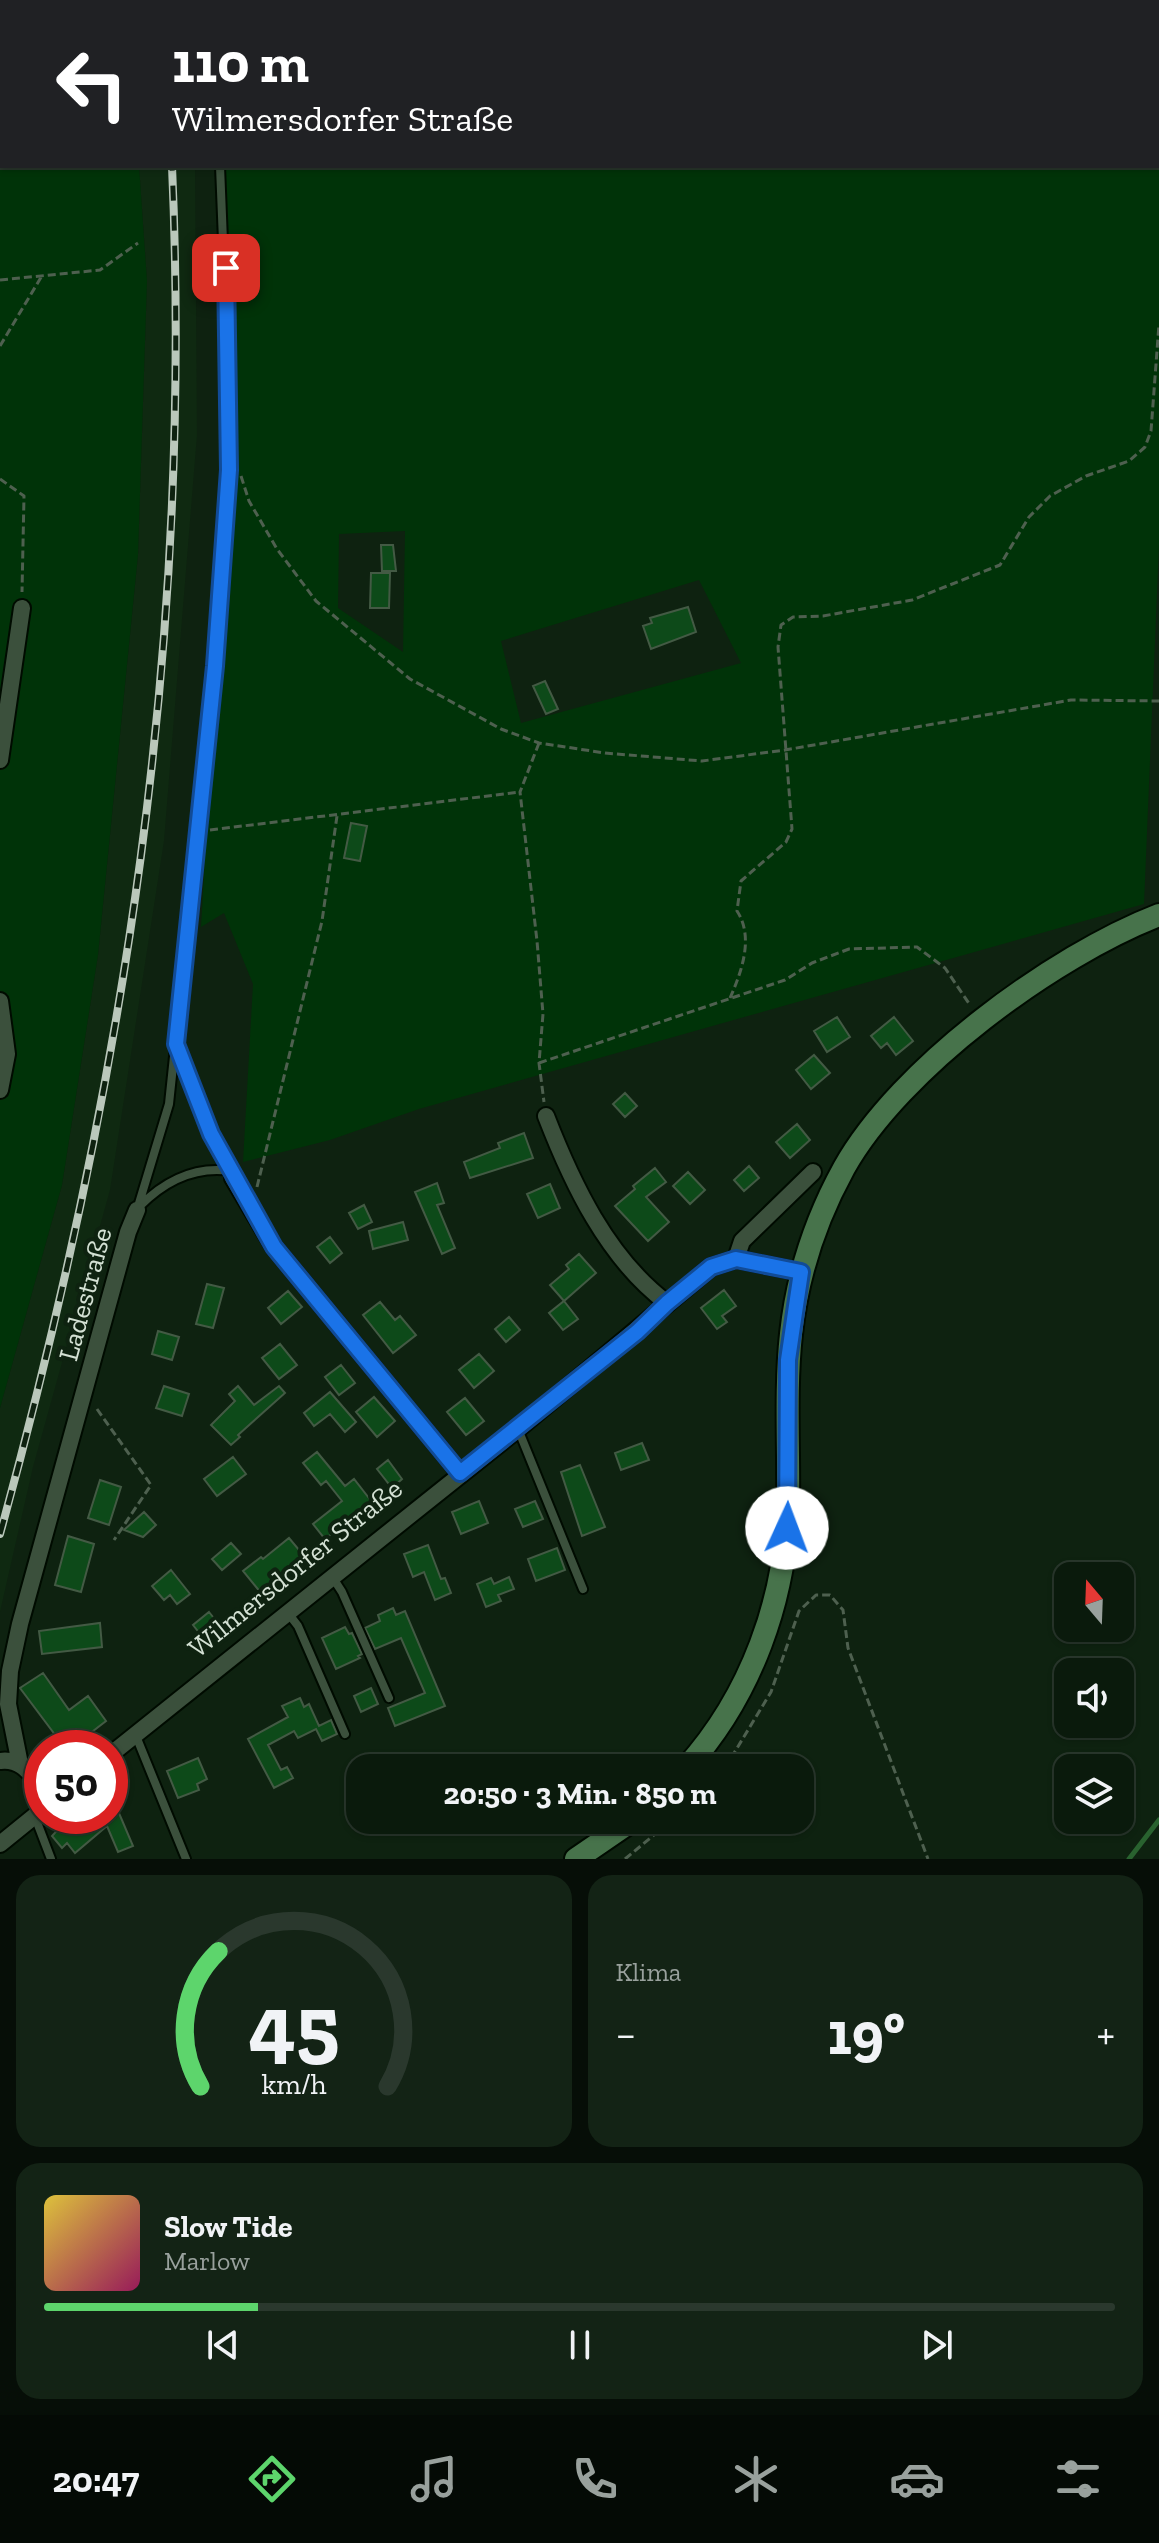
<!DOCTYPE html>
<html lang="de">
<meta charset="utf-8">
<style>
body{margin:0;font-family:"Zilla Slab",serif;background:#132315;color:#f1f3f6;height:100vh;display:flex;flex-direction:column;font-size:30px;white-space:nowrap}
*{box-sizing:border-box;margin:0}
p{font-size:26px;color:#99a19d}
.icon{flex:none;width:44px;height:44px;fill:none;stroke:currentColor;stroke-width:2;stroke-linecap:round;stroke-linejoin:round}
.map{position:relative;height:1859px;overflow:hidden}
.details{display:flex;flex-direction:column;gap:16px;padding:16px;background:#060e07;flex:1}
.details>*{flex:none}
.guide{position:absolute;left:0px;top:0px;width:1160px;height:168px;box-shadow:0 2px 6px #0004,0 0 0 2px #2a382d;background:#202124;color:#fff;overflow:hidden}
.needle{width:52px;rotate:341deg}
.buttons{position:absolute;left:1054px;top:1562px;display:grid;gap:16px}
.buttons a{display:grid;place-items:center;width:80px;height:80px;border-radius:16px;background:#0a1a0c;box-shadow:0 2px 6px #0004,0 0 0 2px #2a382d;font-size:40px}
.speed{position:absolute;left:24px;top:1730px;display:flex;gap:16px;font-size:40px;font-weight:700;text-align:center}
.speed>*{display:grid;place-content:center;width:104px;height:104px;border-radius:50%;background:#0a1a0c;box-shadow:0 2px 6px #0004,0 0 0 2px #2a382d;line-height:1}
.speed .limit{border:12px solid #d22;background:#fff;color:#111}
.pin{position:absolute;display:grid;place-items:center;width:68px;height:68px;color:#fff;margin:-34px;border-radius:16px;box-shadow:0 4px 12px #0006}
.me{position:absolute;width:88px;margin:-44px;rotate:2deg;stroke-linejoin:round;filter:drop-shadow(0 0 6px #0008)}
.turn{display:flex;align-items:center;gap:28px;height:168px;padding:0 40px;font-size:36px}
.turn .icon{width:104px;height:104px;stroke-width:2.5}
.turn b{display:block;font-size:56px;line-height:68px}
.big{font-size:60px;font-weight:700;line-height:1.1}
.details .card{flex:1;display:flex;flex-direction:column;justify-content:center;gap:12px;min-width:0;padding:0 28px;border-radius:24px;background:#132315}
.details .dial{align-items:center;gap:0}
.dial svg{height:208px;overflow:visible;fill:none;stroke:#2a382d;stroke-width:7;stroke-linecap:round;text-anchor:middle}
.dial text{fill:#f1f3f6;stroke:none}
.song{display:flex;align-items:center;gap:24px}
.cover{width:96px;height:96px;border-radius:12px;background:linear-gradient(135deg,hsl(50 70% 55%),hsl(330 70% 35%))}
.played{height:8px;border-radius:4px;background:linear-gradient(90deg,#5dd56c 20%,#2a382d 20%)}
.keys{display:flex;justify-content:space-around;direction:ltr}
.heat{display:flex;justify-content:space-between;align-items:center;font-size:44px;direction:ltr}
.details .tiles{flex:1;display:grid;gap:16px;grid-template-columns:1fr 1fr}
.card:last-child{grid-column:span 2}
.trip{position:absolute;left:346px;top:1754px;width:468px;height:80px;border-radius:24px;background:#0a1a0c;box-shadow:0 2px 6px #0004,0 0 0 2px #2a382d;font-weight:700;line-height:80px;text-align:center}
.tab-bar{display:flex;height:128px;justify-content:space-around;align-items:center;background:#040a05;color:#99a19d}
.tab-bar .icon{width:56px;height:56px}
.tab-bar .active{color:#5dd56c}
.tab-bar b{font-size:36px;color:#f1f3f6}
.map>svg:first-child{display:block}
</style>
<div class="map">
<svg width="1159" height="1859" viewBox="0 0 1159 1859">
<rect width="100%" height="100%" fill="#0e2210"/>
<path fill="#0f2911" d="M139,166H195L197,435L164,841L110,1190L33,1467L0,1612V1408L62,1185L98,955L138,555L147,281Z"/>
<path fill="#003308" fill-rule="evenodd" d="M0,0H127L2,2V166H139L147,281L138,555L98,955L62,1185L0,1408Z
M216,0H1159V545L1144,904L419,1109L330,1140L243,1162L253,984L224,913L201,927L229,439L223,166H1158V2ZM405,531L403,652L338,608L339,534ZM699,580L741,663L521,723L501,641Z"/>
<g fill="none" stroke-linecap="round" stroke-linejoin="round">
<path stroke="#29622f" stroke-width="5" d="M1129,1859L1159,1820"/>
</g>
<path fill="#0d4a19" stroke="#435a44" stroke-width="2" d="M381,545H393L396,571H382Z
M371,573H390L389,608H370Z
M688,607L696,632L651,649L643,626L652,623L650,618Z
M545,681L558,709L546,714L533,686Z
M351,823L367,826L360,861L344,858Z
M837,1017L850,1037L827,1052L814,1031Z
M894,1017L913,1041L896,1055L887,1043L881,1048L871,1036Z
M814,1055L830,1073L811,1089L796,1070Z
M625,1093L637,1106L625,1117L613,1104Z
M797,1124L810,1140L790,1158L776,1142Z
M524,1133L533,1158L470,1178L464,1162L500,1148L498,1143Z
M749,1166L759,1178L744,1191L734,1180Z
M655,1168L666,1182L646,1197L669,1222L648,1241L615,1206L635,1189L633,1186Z
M688,1172L705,1190L690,1204L673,1186Z
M437,1183L444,1203L437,1205L455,1248L442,1254L415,1192Z
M550,1184L560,1208L538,1218L527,1194Z
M364,1205L372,1222L358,1229L349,1213Z
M403,1222L408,1240L373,1249L369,1231Z
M330,1237L342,1253L330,1263L317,1247Z
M579,1254L596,1273L564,1301L550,1285L569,1269L566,1265Z
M207,1284L224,1288L213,1328L196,1324Z
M724,1290L736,1306L722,1316L727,1322L717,1329L701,1308Z
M288,1291L302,1307L281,1324L268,1308Z
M564,1301L578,1319L563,1330L549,1313Z
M380,1302L395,1320L400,1316L416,1335L393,1353L363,1315Z
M509,1317L520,1330L506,1342L495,1329Z
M158,1331L179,1337L172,1360L152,1354Z
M280,1344L297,1365L279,1379L262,1358Z
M479,1354L494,1371L474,1388L459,1370Z
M341,1365L355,1383L339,1395L325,1377Z
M164,1386L189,1394L182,1416L156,1408Z
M238,1386L254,1405L279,1386L285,1393L238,1435L240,1437L231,1445L211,1425L235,1401L229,1394Z
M330,1392L356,1422L345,1432L330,1414L314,1426L304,1413Z
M374,1397L395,1421L377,1437L356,1412Z
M465,1398L484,1421L466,1435L447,1412Z
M642,1443L649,1460L621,1470L615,1453Z
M317,1452L345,1486L354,1479L372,1502L325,1539L313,1524L342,1501L326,1481L321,1485L303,1463Z
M233,1457L246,1474L217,1496L204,1479Z
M388,1460L402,1479L392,1488L377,1469Z
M580,1465L605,1527L582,1536L561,1472Z
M100,1480L121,1487L109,1525L88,1518Z
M479,1501L488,1523L461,1534L452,1512Z
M535,1501L543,1519L523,1527L515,1509Z
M144,1512L156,1525L143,1537L124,1530Z
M68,1536L94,1544L81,1592L55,1585Z
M289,1538L305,1557L261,1593L243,1571L261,1557L263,1559Z
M231,1543L241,1554L222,1570L212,1559Z
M428,1545L441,1579L445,1578L451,1593L435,1600L424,1572L413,1577L404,1554Z
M557,1548L565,1570L536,1581L528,1559Z
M171,1570L190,1594L177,1604L170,1595L164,1600L152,1586Z
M509,1577L514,1589L498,1595L501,1601L486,1607L477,1584L491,1578L494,1584Z
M393,1608L396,1615L405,1611L445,1706L395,1726L388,1708L425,1693L401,1638L375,1649L365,1628L380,1621L378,1615Z
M209,1612L221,1627L205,1640L193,1625Z
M100,1623L102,1647L42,1654L39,1631Z
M345,1627L349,1634L352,1633L362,1654L358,1656L360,1658L336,1669L322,1638Z
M43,1673L69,1710L88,1696L106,1721L71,1748H65L20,1688Z
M371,1688L378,1704L361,1712L354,1696Z
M300,1698L304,1707L309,1704L319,1726L331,1720L337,1734L322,1741L316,1729L298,1738L294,1731L268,1745L281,1770L287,1767L293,1778L274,1788L248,1739L288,1717L282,1706Z
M198,1758L207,1779L197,1784L199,1790L178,1798L167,1771Z
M110,1792L133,1846L118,1852L107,1826L75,1853L67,1843L62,1848L52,1836L63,1824L61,1822L67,1816H110Z"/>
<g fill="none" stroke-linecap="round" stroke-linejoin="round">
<g stroke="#000b00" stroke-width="12">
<path id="service" d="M211,0V2
M177,1048L211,1134L233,1178
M140,1206C165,1181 194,1166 230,1171
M137,1210L169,1104L215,666L231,441L220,166
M518,1429L583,1589
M333,1578L342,1592L389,1698
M288,1613L298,1626L345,1734
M136,1736L186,1859
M35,1817L51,1859"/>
</g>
<g stroke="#000b00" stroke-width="20">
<path id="minor" d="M0,760L22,608
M0,1001L7,1054L0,1090
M546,1116C572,1183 607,1258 667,1303
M233,1178L274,1247L460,1473
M736,1259L742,1241L813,1172
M110,1755L518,1429L711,1267L736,1259L801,1272
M0,1761C20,1758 30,1773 42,1787
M20,1764L8,1704L10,1671L20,1624L128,1232L137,1210
M0,1844L42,1810"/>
</g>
<g stroke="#000b00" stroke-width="26">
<path id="secondary" d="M686,1768C751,1696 786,1599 788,1503C789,1447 785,1390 791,1334C797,1277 816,1219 844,1168C900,1068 1053,956 1159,915
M576,1859L633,1820"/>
</g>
<path stroke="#4e604f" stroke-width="3" stroke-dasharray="8 4" stroke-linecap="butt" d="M0,280L100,270L138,243
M0,346L43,274
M241,476L249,501L277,549L316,601L410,679L501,729L539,743L605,753L702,761L785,750L1071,700L1159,701
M0,479L24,496L22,592
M539,743L520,792L537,941L543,1014L539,1063L544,1102
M210,830L520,792
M730,998C742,971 754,937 737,911L741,881L786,842L792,829L778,647L781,625L793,617L823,616L912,600L1000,565L1029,517L1050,496L1086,476L1129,461L1145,447L1151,431L1159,324
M539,1063L785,980L812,963L849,949L917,947L945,968L970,1005
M257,1187L322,921L337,816
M97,1409L151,1485L114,1540
M725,1768L771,1692L799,1611L816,1595H830L843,1610L848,1648L928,1859
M625,1859L672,1820"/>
<use href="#service" stroke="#3b503c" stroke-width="8"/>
<use href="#minor" stroke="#3b503c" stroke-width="16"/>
<use href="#secondary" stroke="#47734b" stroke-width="22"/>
<g stroke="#bac8bb" stroke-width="8">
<path id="rail" d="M161,0V2
M0,1534C125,1081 193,638 172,166"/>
</g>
<use href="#rail" stroke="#0e2210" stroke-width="5" stroke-dasharray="15" stroke-linecap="butt"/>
</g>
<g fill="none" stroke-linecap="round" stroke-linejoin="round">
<g stroke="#114b97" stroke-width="20">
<path id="route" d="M226,268L229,470L215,666L176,1044L211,1134L274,1247L460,1473L637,1332L667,1303L711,1267L736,1259L801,1272L788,1360L787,1528"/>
</g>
<use href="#route" stroke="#1a73e8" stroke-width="14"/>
</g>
<g text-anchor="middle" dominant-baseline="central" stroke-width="8" stroke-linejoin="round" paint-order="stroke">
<g font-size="28" fill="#d4e1d4" stroke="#0e2210">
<text transform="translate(85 1294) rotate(-75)">Ladestraße</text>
<text transform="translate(295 1568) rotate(-39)">Wilmersdorfer Straße</text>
</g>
</g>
</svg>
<div class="buttons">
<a><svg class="needle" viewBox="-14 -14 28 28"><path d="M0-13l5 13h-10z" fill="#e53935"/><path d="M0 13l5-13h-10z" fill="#99a19d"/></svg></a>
<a><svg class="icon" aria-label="sound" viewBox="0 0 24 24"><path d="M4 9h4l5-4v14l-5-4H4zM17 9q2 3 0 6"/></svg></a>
<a><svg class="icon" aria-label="layers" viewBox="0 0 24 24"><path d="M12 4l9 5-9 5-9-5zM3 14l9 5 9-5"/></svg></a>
</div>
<div class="speed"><div class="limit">50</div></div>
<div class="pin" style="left:226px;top:268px;background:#d93025"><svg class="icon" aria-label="arrive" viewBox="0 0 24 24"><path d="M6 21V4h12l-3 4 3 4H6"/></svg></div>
<svg class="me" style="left:787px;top:1528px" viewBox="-20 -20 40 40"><circle r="19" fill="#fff"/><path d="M0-13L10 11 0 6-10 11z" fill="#1a73e8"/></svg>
<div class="trip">20:50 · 3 Min. · 850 m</div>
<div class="guide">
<div class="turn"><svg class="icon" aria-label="left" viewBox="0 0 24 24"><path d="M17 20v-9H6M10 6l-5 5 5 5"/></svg><div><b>110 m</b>Wilmersdorfer Straße</div></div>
</div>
</div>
<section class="details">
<div class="tiles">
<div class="card dial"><svg viewBox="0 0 100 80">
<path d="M14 69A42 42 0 1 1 86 69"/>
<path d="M14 69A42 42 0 0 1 21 17" stroke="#5dd56c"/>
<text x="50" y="56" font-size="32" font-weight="700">45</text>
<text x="50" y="72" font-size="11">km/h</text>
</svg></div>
<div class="card"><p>Klima</p>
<div class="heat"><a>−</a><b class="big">19°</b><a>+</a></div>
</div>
<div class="card">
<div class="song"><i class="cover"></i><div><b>Slow Tide</b><p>Marlow</p></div></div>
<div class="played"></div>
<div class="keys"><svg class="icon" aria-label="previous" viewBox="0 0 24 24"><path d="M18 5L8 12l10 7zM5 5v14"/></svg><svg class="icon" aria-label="pause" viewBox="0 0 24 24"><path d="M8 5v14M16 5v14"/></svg><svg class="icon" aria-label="next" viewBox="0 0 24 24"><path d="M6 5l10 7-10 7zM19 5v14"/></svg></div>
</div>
</div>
</section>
<nav class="tab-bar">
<b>20:47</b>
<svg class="icon active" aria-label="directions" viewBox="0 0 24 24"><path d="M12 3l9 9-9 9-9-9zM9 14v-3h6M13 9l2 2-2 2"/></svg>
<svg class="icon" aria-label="music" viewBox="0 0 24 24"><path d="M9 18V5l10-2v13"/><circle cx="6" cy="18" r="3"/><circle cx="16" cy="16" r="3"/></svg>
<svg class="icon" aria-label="phone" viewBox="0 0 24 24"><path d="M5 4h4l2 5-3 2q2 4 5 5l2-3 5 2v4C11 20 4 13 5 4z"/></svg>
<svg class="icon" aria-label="climate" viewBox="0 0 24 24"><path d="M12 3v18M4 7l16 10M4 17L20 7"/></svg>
<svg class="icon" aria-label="car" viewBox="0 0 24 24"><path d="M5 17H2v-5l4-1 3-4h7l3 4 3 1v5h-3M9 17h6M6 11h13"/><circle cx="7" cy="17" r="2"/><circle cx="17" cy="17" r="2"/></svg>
<svg class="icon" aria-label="filters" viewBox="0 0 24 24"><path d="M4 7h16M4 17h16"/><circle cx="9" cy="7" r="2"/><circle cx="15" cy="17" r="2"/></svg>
</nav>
